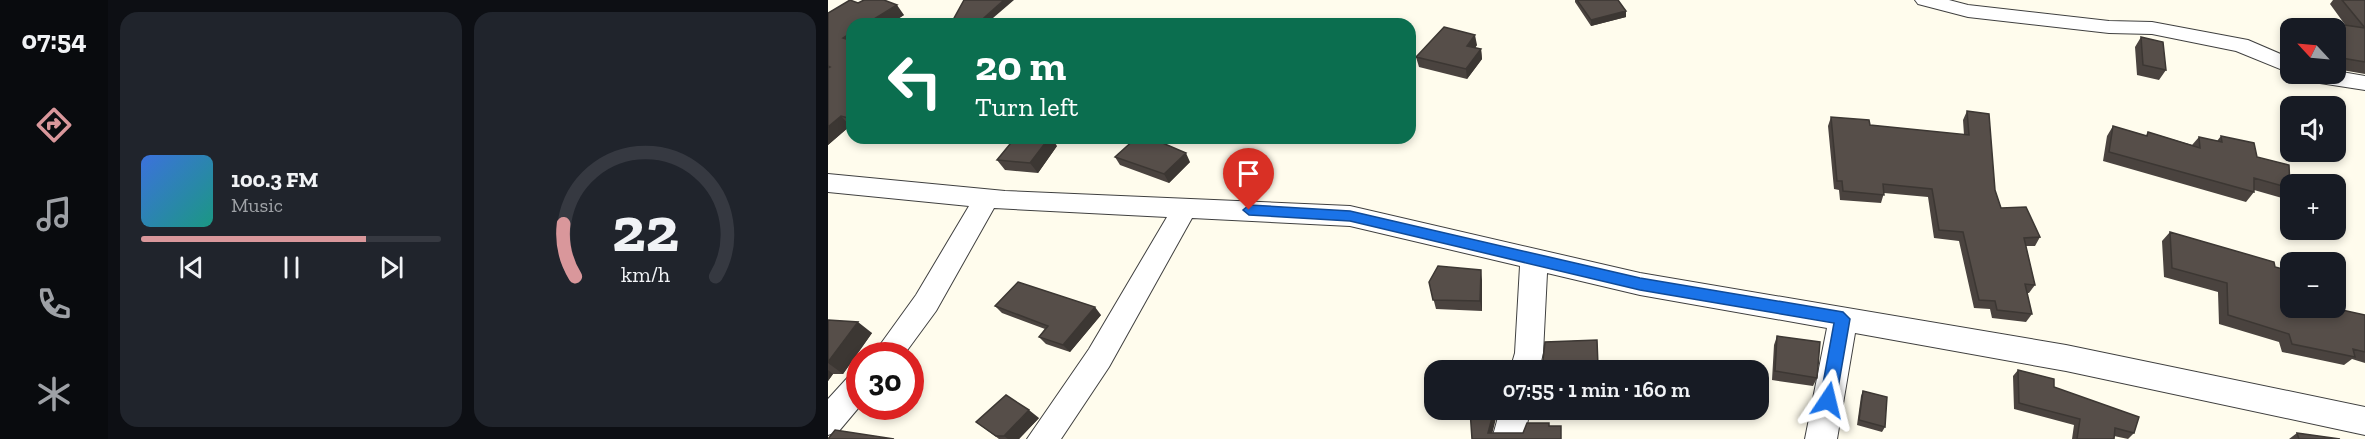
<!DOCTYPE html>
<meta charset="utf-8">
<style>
body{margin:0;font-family:"Zilla Slab",serif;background:#20242c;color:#f1f3f6;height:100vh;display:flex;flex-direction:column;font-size:22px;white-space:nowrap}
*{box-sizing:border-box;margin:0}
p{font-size:20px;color:#9ea1a6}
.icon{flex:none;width:33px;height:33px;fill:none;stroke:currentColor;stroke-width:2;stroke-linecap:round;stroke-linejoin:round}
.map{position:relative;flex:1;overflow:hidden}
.drawer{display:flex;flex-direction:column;gap:12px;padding:12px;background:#0d0f14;width:720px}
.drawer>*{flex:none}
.top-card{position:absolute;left:18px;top:18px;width:570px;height:126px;border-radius:18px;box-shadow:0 3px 9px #0003;background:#0b6e4f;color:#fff;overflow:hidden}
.needle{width:39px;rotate:296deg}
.fabs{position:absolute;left:1452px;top:18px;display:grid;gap:12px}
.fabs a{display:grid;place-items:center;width:66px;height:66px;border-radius:12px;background:#171b24;box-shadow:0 3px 9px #0003;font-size:30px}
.speed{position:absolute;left:18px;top:342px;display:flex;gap:12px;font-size:30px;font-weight:700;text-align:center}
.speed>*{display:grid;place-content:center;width:78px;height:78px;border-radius:50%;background:#171b24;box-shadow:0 3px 9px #0003;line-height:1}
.speed .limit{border:9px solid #d22;background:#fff;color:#111}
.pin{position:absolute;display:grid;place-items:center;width:51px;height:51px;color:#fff;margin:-62px -26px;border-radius:50% 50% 50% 0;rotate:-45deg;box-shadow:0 0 6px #0007}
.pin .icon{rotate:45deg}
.me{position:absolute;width:66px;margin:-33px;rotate:10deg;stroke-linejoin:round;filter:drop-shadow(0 0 4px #0008)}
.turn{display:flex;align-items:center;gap:21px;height:126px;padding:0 30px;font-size:27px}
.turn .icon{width:78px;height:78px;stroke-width:2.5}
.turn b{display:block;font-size:42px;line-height:51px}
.drawer .widget{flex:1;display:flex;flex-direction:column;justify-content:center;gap:9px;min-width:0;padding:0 21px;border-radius:18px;background:#20242c}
.drawer .dial{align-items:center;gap:0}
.dial svg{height:156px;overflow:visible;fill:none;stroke:#363941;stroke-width:7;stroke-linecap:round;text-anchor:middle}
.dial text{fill:#f1f3f6;stroke:none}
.song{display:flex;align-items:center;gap:18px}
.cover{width:72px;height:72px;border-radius:9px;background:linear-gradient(135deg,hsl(220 70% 55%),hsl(170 70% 35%))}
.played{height:6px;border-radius:3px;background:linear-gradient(90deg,#d9979b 75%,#363941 75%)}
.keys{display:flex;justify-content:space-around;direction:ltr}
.drawer .tiles{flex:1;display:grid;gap:12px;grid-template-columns:repeat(2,1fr)}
.trip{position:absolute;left:596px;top:360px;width:345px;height:60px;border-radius:18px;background:#171b24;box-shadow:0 3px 9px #0003;font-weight:600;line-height:60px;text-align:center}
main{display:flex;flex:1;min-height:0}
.tab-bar{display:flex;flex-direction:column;width:108px;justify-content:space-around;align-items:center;background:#090b0e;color:#9ea1a6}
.tab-bar .icon{width:42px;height:42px}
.tab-bar .current{color:#d9979b}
.tab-bar b{font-size:27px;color:#f1f3f6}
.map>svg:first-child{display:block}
</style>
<main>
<nav class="tab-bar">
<b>07:54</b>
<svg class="icon current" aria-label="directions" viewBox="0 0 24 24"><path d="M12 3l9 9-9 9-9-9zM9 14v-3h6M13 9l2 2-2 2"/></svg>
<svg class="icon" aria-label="music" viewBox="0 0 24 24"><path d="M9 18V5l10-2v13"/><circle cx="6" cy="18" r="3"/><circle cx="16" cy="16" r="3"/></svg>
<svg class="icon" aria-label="phone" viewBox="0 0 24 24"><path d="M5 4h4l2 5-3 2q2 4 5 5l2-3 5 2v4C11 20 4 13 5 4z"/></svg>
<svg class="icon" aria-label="climate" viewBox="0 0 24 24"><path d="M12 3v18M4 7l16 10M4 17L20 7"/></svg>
</nav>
<section class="drawer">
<div class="tiles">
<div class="widget">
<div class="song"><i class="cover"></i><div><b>100.3 FM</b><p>Music</p></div></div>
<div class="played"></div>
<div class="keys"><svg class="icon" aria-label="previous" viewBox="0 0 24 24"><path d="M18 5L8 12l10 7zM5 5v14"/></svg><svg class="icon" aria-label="pause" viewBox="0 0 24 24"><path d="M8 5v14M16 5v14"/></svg><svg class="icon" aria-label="next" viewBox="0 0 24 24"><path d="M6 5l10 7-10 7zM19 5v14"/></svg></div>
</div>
<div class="widget dial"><svg viewBox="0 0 100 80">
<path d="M14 69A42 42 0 1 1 86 69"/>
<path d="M14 69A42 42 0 0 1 8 42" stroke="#d9979b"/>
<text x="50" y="56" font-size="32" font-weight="700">22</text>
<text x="50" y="72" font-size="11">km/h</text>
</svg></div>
</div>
</section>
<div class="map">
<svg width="1537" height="439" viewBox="0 0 1537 439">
<rect width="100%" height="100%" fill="#fffced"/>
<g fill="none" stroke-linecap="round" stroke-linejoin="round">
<g stroke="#404040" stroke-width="2">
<path id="minor" d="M1087,0H1121L1140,5L1281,21L1324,22L1420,40L1462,58V73L1408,51L1324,34L1281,33L1140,17L1090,4Z
M1508,71L1537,76V90L1479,81L1471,79L1468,74H1508Z
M0,174L177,191L522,206L812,273L1238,345L1537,407V435L1238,371L1027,333L1009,439H977L999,328L812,295L719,273L715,353L711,370H682L687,353L692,266L522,226L364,218L281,367L233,439H199L261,349L339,217L166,208L108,311L75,356H44L88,295L141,206L0,192Z
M32,372V406L11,431L0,435V399L21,376Z
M672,410H702L696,439H664Z"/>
</g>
<use href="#minor" fill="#fff" fill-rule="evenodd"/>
</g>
<path fill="#4a433f" d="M747,0H790L798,17L763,26L747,2Z
M1505,0H1537V74L1508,69V28H1476L1482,20L1518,26L1502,4Z
M30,3L76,15L62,24H24V127L22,126L0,145V13Z
M125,20L158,24H128Z
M1313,37L1338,70L1331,80L1309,75L1307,47Z
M649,45L647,48L653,49L654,59L639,79L591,67L588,57Z
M1139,111L1167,190L1173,208L1212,237L1207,246H1198L1207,285L1201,293H1199L1204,314L1198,322L1164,318L1162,309L1146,308L1131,241L1106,238L1100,197L1056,193L1053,203L1012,200L1011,190L1006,189L1000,126L1003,117L1042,125L1136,135L1135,120Z
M1285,126L1318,136L1320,132L1364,145L1371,137L1389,141L1393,136L1429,157L1462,188L1454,198L1426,190V192L1418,202L1275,161L1279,136Z
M229,146L210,173L177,170L169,160Z
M287,157L362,162L341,183L292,165Z
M1342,232L1447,267L1456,298L1537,315V363L1524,359L1516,365L1454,352L1451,342L1391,324L1390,292L1336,277L1334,241Z
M654,280V311L608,309L601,282Z
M167,306L273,315L242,352L218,344L211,337L217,329L174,313Z
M0,320L44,333L15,374H5L0,381Z
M949,336L989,378L985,386L944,380L946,345Z
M769,340L770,370H715L717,342Z
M1190,370L1226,387L1306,433L1300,439L1286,436V439H1244L1246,425L1186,409L1185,376Z
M1035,391L1057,427L1054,432L1029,425L1033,396Z
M211,418L191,439H171L148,422Z
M1469,433L1512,439H1461Z"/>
<path fill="#3c3733" d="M176,0H186L158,24H149Z
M69,5L76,15L62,24H38Z
M798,11V17L763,26V20Z
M24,32V47L15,38Z
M647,35L649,45L641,56L639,46Z
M653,49L654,59L639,79L638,69Z
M13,116L22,126L0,145V127Z
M221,138H224L229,146L210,173L202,163Z
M358,153L362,162L341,183L336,174Z
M653,270L654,280V311L652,301Z
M267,307L273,315L242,352L235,345Z
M30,322L44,333L15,374L0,363V362Z
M0,370L5,374L0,381Z
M201,410L211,418L191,439H180L176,436Z
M666,410H670L663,439L660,433Z"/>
<path fill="#564e49" stroke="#3c3733" stroke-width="1.5" d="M22,0L30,3L36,0H56L69,5L38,24H24V32L15,38L24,41V119L13,116L0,127V68L2,67L0,66V13Z
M136,0H176L149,24L125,20Z
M749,0H790L798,11L763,20Z
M1514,0H1537V28Z
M1482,20L1537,28V62L1508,57V28H1485Z
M616,27L647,35L639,46L653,49L638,69L588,57Z
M1313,37L1335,42L1338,70L1315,65Z
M1139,111L1161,114L1167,190L1173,208L1198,207L1212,237L1196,238L1207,285L1197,284L1204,314L1169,310L1167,301L1151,300L1135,232L1111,230L1104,189L1055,184L1056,195L1015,191L1014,181H1009L1003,117L1041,120L1042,125L1141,135Z
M1285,126L1319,136L1320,132L1372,148L1371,137L1394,142L1393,136L1426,143L1429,157L1461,165L1462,188L1426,178V192L1281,152Z
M187,138H221L202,163L169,160Z
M308,138H323L358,153L336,174L287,157Z
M1342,232L1446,262L1447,267L1455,269L1456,298L1462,300V308H1505L1537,315V352L1525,349L1527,357L1464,344L1461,334L1400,315L1399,283L1344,268Z
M610,266L653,270L652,301L605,300L601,282Z
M190,282L267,307L235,345L211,337L220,326L167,306Z
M0,320L30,322L0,362Z
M949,336L992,342L989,378L947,371Z
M769,340L770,366L714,369L717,342Z
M1190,370L1226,379V387L1311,417L1306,433L1287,428L1286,439H1249L1252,419L1191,403Z
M1035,391L1059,397L1057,427L1031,420Z
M178,395L201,410L176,436H168L148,422Z
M642,410H666L660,433H695L699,423H721V426H733V439H644Z
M7,430L66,439H0Z
M1469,433L1512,439H1471Z"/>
<path fill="#1a73e8" stroke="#114b97" stroke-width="1.5" d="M421,205L522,211L812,278L1015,312L1022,319L1008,400L1005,405L1000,407L994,405L992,400L1006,323L812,290L522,221L421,215L415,210Z"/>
</svg>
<div class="fabs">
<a><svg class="needle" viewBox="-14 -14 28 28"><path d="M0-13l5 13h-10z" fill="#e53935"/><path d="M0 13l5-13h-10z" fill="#9ea1a6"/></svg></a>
<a><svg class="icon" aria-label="sound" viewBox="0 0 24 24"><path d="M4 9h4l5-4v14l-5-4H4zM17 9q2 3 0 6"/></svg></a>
<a>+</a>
<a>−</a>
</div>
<div class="speed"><div class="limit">30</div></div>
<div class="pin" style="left:421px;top:210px;background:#d93025"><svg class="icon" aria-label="arrive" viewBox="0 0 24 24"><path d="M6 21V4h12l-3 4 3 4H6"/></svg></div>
<svg class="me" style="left:1000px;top:400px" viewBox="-20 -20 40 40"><path d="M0-17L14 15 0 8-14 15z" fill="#1a73e8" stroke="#fff" stroke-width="4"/></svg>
<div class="trip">07:55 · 1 min · 160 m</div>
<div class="top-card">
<div class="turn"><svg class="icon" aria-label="left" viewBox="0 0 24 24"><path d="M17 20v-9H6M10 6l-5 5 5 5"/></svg><div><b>20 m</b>Turn left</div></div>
</div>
</div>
</main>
